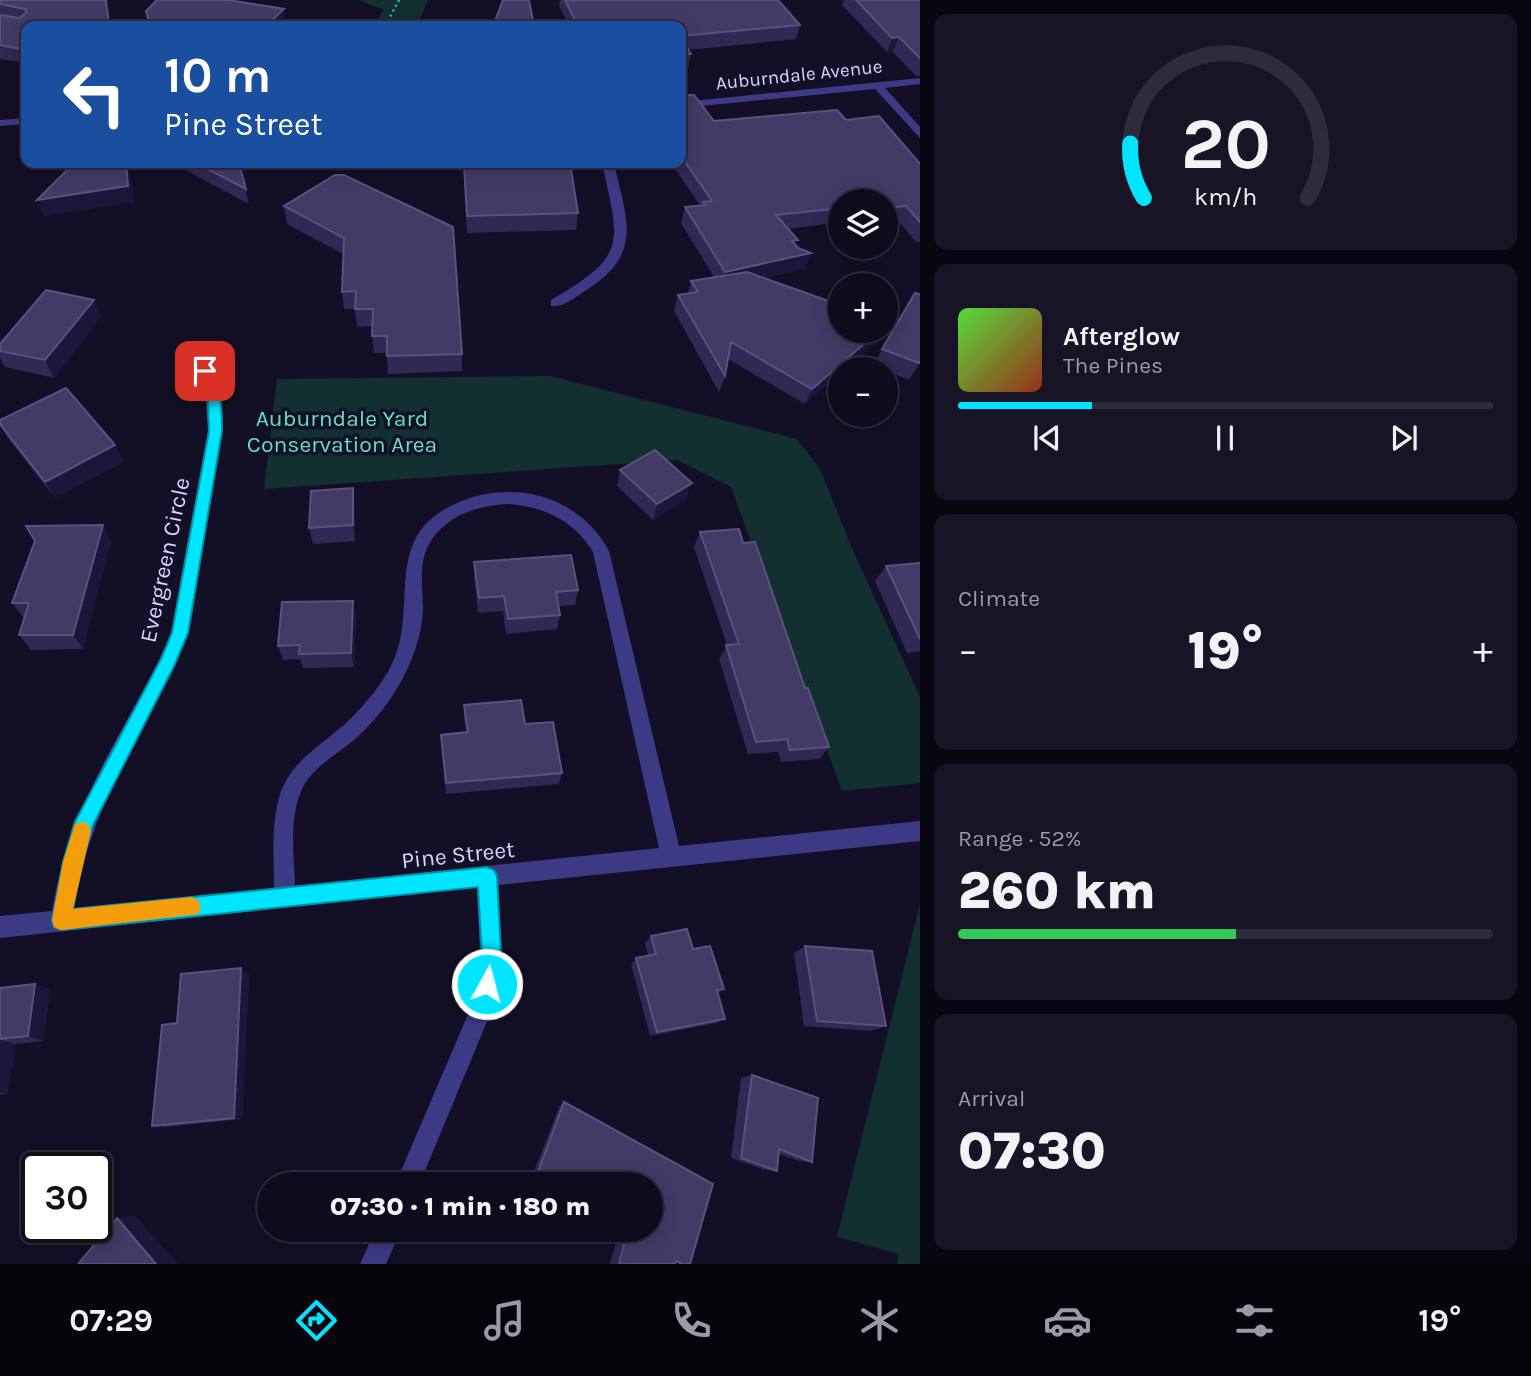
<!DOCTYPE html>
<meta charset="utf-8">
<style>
body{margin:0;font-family:Karla,sans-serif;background:#171425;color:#f1f3f6;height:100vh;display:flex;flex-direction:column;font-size:26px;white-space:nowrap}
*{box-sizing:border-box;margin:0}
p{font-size:23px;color:#9b9ba3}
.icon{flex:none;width:38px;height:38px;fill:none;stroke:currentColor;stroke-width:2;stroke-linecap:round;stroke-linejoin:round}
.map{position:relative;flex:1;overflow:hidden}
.sheet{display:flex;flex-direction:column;gap:14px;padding:14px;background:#08060f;width:611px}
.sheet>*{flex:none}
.hud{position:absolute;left:21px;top:21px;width:665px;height:147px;border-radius:14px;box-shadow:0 4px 18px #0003,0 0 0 2px #2e2b3b;background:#1a4fa0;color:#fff;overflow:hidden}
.controls{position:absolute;left:828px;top:189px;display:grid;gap:14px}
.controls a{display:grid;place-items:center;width:70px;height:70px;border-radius:50%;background:#0e0b1c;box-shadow:0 4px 18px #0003,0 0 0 2px #2e2b3b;font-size:35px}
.speed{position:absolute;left:21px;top:1152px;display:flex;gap:14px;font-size:35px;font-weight:700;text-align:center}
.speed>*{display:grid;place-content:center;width:91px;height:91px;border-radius:50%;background:#0e0b1c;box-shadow:0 4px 18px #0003,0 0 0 2px #2e2b3b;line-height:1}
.speed .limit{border:4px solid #111;border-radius:10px;background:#fff;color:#111}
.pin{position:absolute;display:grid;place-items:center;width:60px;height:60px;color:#fff;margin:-30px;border-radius:14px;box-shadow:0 4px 10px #0006}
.me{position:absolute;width:77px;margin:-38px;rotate:7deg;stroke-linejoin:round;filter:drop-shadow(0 0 5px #0008)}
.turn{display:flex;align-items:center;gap:24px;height:147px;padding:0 28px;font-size:32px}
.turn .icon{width:91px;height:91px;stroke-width:2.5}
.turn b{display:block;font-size:49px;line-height:60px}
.big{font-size:52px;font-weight:800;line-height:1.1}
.sheet .widget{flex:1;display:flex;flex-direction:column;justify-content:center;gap:10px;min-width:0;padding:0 24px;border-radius:14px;background:#171425}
.sheet .dial{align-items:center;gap:0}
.dial svg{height:182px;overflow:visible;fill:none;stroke:#2e2b3b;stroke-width:7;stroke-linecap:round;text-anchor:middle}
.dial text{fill:#f1f3f6;stroke:none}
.song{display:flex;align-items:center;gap:21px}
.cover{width:84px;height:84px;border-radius:10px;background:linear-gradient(135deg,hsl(110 70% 55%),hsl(10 70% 35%))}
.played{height:7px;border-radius:4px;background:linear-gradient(90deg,#00e5ff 25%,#2e2b3b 25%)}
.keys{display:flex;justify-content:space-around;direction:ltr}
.heat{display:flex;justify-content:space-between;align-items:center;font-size:38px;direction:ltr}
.charge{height:10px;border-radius:5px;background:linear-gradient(90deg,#34c759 52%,#2e2b3b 0)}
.trip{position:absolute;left:257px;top:1172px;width:406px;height:70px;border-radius:35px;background:#0e0b1c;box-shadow:0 4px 18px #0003,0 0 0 2px #2e2b3b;font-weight:800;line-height:70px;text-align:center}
.tab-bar{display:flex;height:112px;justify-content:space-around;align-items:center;background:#06040b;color:#9b9ba3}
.tab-bar .icon{width:49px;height:49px}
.tab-bar .current{color:#00e5ff}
.tab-bar b{font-size:32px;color:#f1f3f6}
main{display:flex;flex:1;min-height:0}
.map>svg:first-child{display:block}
</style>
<main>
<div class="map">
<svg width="921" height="1264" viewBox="0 0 921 1264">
<rect width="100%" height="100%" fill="#130f26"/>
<path fill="#12302f" d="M360,0H428L417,26H375L383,10Z
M550,376L797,439L820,469L851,546L920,697V783L842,791L731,487L677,460L264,489L277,379Z
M920,904V1264H897L899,1254L837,1237Z"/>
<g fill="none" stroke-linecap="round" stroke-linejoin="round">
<path stroke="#2fb8b0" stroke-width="2.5" stroke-dasharray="2 3.5" stroke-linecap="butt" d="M385,26L399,0"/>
<path fill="#3d3a85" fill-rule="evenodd" d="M921,78V84L885,88L921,128V139L875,89L681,108V102Z
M26,118V124L0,126V120Z
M602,163H614C627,221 644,254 585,291C575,297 563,308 551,306V300C628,255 620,245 602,163Z
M197,353L202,355L220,393L222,431L189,633L175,666L125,761L98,819L87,851L73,909L274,888C274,858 271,827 279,798C289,762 319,747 345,724C362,708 377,690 389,670C423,610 377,538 457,503C478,493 502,490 525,493C561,498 592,519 609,551L679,846L921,821V841L498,885L502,955L491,1012L419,1185H395L469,1012L480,955L477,887L0,938V916L52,911C62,853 84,800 111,749C132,710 155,673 171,633L208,431L205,393L190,358ZM507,504C542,506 574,520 593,552L659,848L295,886C294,856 289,820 301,791C311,768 336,755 354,740C380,717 400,689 412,658C418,643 422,627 423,611C423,587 417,561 432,539C450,514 478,506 507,504Z
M375,1230H401L386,1264H360Z"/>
</g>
<path fill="#312854" d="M0,0L109,9L26,26V63L0,59Z
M560,0H565L800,25L796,39L688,50L691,54L688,69L681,70V26H569L559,6Z
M844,0H921V76H916L893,52H887L842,5Z
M681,78L686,84L683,95L714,121L846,120L921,165V242H916L899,222L886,223V201H840V222L788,229L805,268L763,278L881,338L845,369H840L805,404L728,359L725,376L719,392L674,311L678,295L688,293L691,281L714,277L681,223L685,207L700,205L671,163H681Z
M185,163H239L249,204L187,171Z
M463,163H570L578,213L576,230L467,233Z
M335,175L462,354V371L388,374L387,353H374L372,336V326L357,327L355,309H344L342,292L343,254L287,224L284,206Z
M94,300L101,317L54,378L5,367L0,358V344Z
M882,349L921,361L909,380L886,371V369H881L873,366Z
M0,424L115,445L123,462L55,498L8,438Z
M620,470L686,499L653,520L617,486Z
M355,505V541L313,544L309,528Z
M700,532L743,543L829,747L819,759L781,762L778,752L748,754L719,659L727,645L694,547Z
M111,541L83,649L31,650L19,635L24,618L12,603Z
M474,562L578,590L575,605L558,606L560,615L557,629L506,634L503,611L478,613L474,577Z
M921,563V651L907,653L875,581L886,566Z
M356,616L354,667L303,668L300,659L283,660L278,646Z
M464,705L525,724L562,773L559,784L446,794L441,735L466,733L464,718Z
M651,936L693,949L724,989L718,993L725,1019L716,1023L650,1036L631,964L636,958L648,955L645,943Z
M805,946L886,1026L871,1031L804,1026L794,953Z
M249,974L242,1119L164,1127L152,1126L177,1023Z
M35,984L50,990L43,1041L16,1044L7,1094L0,1095V988Z
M752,1075L812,1162L799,1161L779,1154L777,1171L765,1170L731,1158L741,1078Z
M564,1102L713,1184L690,1264H680L676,1262L675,1264H610L619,1230H651V1185H541L531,1179L560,1105Z"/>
<path fill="#1d163a" d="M106,0L109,9L112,26H109Z
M284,9L286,23L272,20Z
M899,37L893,52H887L892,38Z
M686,84L682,99V87Z
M126,163H129L134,202L44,216L37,200Z
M811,253L805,268L720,287L725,272Z
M94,300L101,317L54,378L45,360Z
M879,331H884L881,338L845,369H840V374L805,404L812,389Z
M115,445L123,462L55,498L45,482Z
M692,483L686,499L653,520L657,504Z
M353,488L355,505V541L353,525Z
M103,525L111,541L83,649L73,635Z
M353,601L356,616L354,667L351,653Z
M241,968L249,974L242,1119L234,1118Z
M35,984L50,990L43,1041L28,1036Z
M0,1040L16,1044L7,1094L0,1093Z
M135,1215L178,1264H156L117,1218Z"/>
<path fill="#433a66" stroke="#5a527e" stroke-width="2" d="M0,0H106L109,26H26V50L0,45V15L20,18L27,12L25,9L0,4Z
M157,0H229L284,9L272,20L313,26H150L146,11Z
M503,0H529L534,26H493Z
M565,0H778L800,25L681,36V26H578Z
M856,0H921V59L899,37L892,38Z
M681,37L691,54L681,55Z
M681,78L686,84L682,87V95H694L714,121L837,110L846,120L879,116L921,165V223L906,206L886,208V201H840V208L776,215L798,240L792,241L798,248L811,253L725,272L685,207L705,205L703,202L712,201L681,156Z
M74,163H126L128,186L37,200Z
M196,163H239L246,189Z
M464,163H570L578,213L467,216Z
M335,175H344L453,227L462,354L387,356V336H372L373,309H355L356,291L342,292L344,238L284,206Z
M747,272L840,305V331H879L812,389L731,342L725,376L678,295L698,292L691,281Z
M46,290L94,300L45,360L0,351V344Z
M915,293L921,295V361L919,363L882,349Z
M66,388L115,445L45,482L0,424V420Z
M655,450L692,483L657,504L620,470Z
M353,488V525L309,528L311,491Z
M103,525L73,635H19L29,603H12L35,541L26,526Z
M739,529L743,543L755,542L805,688H808L829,747L790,750L787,739L756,742L726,645L739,644L700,532Z
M571,555L578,590L556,592L560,615L508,619L504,596L479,598L474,562Z
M921,563V639H920L886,566Z
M353,601L351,653L299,654L300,645L278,646L282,602Z
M521,700L525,724L553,722L562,773L446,783L441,735L468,732L464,705Z
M687,929L693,949L710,946L724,989L717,990L725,1019L657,1032L636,958L656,954L651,936Z
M805,946L872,951L886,1026L817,1021Z
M241,968L234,1118L152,1126L162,1025L177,1023L181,974Z
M35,984L28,1036L0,1039V988Z
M752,1075L818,1098L812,1162L779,1149L777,1171L741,1158Z
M564,1102L713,1184L690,1264H682L676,1261L675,1264H619L627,1233L623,1230H651V1185H543L535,1180Z
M117,1218L156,1264H78Z"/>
<path fill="#00e5ff" stroke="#0095a6" stroke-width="2" d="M205,367C222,374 222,415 222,431L188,633L174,666L93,825L82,862L73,909L487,867L494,870L497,876L501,955L494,991L487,994L480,991L477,984L482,955L478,887L61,930L54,927L52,920L63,862L75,822L161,659L172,633L209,431L208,399L199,371Z"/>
<path fill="#f59e0b" d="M82,822L88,824L91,831L73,909L192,897L198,900L201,907L198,914L61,930L54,927L52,920L63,862L75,824Z"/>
<g text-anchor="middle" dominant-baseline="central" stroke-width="7" stroke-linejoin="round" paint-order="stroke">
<g font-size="19" fill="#d9d4ff" stroke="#130f26">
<text transform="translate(799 75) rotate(-6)">Auburndale Avenue</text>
</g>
<g font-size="23" fill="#5fe0c0" stroke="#130f26">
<text x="342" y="418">Auburndale Yard<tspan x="342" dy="26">Conservation Area</tspan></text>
</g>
<g font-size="23" fill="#d9d4ff" stroke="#130f26">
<text transform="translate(165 560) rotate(-78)">Evergreen Circle</text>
<text transform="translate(458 855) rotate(-6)">Pine Street</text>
</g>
</g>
</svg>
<div class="controls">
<a><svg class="icon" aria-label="layers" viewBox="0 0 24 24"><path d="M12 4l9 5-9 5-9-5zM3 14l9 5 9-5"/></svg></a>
<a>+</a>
<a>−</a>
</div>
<div class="speed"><div class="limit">30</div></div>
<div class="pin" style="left:205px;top:371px;background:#d93025"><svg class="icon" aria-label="arrive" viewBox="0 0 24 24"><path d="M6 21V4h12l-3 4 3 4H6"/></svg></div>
<svg class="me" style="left:487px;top:984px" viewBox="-20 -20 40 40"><circle r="17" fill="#00e5ff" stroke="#fff" stroke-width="3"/><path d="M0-11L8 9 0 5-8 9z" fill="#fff"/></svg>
<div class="trip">07:30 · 1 min · 180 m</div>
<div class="hud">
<div class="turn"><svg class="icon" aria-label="left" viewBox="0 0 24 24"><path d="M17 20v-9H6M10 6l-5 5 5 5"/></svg><div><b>10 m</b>Pine Street</div></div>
</div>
</div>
<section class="sheet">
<div class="widget dial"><svg viewBox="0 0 100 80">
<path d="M14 69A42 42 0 1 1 86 69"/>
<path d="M14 69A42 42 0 0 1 8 45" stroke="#00e5ff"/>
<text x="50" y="56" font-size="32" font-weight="700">20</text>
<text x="50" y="72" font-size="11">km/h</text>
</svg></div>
<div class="widget">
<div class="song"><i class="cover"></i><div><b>Afterglow</b><p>The Pines</p></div></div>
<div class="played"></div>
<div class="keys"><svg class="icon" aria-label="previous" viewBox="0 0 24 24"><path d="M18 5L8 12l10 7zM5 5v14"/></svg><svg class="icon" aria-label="pause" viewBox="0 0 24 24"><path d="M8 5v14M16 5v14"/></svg><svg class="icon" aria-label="next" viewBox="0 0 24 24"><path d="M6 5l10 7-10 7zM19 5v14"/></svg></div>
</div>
<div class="widget"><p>Climate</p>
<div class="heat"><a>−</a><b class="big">19°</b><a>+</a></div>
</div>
<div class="widget"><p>Range · 52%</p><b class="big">260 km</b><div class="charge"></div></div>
<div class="widget"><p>Arrival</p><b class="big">07:30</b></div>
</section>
</main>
<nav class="tab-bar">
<b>07:29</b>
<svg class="icon current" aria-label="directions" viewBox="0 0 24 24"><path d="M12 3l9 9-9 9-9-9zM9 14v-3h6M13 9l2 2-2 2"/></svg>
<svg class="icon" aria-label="music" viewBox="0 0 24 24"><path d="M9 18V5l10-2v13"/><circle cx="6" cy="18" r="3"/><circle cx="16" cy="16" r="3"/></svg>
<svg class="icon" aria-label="phone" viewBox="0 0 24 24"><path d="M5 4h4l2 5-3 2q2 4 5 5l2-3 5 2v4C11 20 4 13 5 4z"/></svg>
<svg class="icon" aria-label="climate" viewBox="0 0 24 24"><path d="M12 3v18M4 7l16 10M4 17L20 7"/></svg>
<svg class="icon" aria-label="car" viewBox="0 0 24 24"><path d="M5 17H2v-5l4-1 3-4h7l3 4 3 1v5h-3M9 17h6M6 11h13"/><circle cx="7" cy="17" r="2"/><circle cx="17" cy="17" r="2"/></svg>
<svg class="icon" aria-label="filters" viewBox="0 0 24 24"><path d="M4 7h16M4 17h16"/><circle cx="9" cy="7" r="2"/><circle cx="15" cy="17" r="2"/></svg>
<b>19°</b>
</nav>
